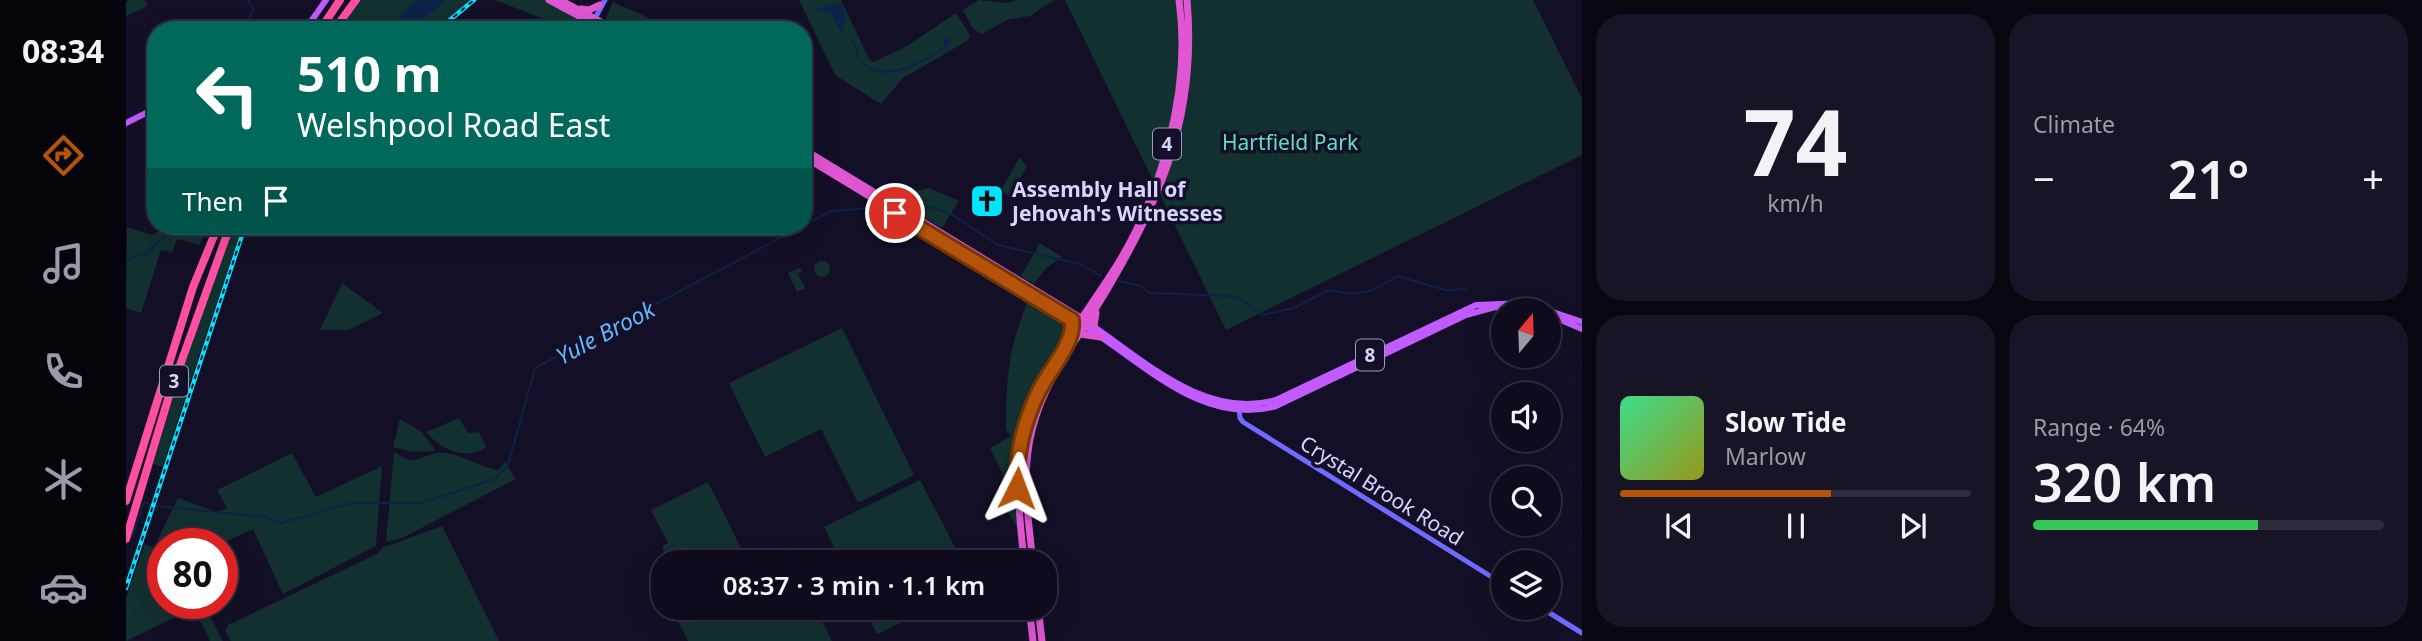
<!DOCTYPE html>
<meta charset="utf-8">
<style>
body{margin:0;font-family:"Noto Sans",sans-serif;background:#171425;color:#f1f3f6;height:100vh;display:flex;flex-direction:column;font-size:26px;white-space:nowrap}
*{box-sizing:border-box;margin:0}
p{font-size:23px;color:#9b9ba3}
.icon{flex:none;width:38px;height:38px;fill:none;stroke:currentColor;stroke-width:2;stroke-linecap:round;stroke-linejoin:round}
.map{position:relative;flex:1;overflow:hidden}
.drawer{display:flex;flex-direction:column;gap:14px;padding:14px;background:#08060f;width:840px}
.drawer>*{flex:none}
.guide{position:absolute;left:21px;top:21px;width:665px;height:214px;border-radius:28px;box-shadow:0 7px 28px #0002,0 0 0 2px #2e2b3b;background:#00695c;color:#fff;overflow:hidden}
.needle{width:46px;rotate:19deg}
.fabs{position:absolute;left:1365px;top:298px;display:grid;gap:14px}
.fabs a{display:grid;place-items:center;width:70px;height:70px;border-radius:50%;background:#0e0b1c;box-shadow:0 7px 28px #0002,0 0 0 2px #2e2b3b;font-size:35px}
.speed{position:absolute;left:21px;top:528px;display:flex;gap:14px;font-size:35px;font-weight:700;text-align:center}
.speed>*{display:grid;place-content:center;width:91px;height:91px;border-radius:50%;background:#0e0b1c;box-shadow:0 7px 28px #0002,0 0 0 2px #2e2b3b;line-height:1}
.speed .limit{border:10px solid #d22;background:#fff;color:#111}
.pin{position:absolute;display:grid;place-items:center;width:60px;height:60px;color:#fff;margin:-30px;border:4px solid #fff;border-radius:50%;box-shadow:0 2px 7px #0007}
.me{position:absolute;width:77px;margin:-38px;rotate:3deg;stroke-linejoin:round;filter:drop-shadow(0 0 5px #0008)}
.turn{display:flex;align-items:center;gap:24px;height:147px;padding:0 35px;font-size:32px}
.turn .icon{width:91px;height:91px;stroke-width:2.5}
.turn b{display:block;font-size:49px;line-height:60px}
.then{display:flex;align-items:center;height:66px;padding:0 35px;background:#0003;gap:14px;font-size:26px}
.big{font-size:52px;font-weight:600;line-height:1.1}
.drawer .tile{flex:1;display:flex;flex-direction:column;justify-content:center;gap:10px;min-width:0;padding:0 24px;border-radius:28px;background:#171425}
.drawer .dial{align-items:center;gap:0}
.dial b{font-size:91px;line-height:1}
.song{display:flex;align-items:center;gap:21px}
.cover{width:84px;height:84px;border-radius:10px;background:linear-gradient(135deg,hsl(150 70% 55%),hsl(60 70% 35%))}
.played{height:7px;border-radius:4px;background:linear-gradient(90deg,#b45309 60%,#2e2b3b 60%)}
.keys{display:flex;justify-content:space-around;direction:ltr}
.heat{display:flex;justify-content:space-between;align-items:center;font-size:38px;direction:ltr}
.charge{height:10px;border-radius:5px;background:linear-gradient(90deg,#34c759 64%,#2e2b3b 0)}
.drawer .tiles{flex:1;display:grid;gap:14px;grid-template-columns:repeat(2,1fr)}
.trip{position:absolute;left:525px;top:550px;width:406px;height:70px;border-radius:28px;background:#0e0b1c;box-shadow:0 7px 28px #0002,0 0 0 2px #2e2b3b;font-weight:600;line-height:70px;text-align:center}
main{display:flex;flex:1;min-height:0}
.menu{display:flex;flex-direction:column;width:126px;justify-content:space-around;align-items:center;background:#06040b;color:#9b9ba3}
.menu .icon{width:49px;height:49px}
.menu .current{color:#b45309}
.menu b{font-size:32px;color:#f1f3f6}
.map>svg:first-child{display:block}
</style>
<main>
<nav class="menu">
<b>08:34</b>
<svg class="icon current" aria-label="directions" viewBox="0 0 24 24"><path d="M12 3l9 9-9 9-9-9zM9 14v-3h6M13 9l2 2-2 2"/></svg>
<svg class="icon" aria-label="music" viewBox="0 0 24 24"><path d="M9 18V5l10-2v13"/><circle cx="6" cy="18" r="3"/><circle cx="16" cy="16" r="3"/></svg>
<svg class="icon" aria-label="phone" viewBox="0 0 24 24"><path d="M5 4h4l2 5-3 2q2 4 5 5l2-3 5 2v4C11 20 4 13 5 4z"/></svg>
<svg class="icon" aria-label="climate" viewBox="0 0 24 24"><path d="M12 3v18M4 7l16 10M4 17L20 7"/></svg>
<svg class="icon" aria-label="car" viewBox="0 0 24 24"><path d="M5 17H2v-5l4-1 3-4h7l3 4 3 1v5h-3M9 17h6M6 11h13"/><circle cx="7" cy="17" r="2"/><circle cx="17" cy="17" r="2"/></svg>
</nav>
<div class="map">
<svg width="1456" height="641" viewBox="0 0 1456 641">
<rect width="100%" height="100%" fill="#130f26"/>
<path fill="#12302f" d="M4,0H19L22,6L0,16V2Z
M235,0H347L309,30H213Z
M369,0H421L450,16L454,30H446Z
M673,0H715L743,59L748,62L781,46L830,13L844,35L841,41L777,78L755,104L709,75Z
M853,0L882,3L890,0H928L904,16L881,20L856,34L847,29L837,10Z
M939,0H1407L1456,99V155L1100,330Z
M487,2C502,10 525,14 534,30H498L480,18Z
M894,157L901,167L883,196L875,190Z
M803,188L833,201L816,228L760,197Z
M43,226H81L74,245L51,239L46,253L35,250L15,313L0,308L1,227L26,235Z
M107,226H116L36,467L27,464L69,326Z
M914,243L936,257L920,268L908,284L895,276Z
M688 269a8 8 0 1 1 16 0a8 8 0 1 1-16 0Z
M673,268L677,270L672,274L679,288L671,292L662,273Z
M216,283L257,313L223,330H194Z
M904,295L943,319C919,368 893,415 887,470C885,489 890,511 892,530L873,495L884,489L864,448L885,436L880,430C880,374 883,347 904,295Z
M716,328L788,475L732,503L695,429L639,457L603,383Z
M333,418L342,433L353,432L360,447C340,462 313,448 300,432Z
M274,419L296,432L310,451L286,452L267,447Z
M268,452C291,467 290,457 311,453C329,450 354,467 372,470L379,462L390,479L276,538L260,542Z
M166,453L190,497L256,466L250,546L157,594L127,529L94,544L37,546L31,541L52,498L91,512L101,508L91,490Z
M794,480L835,559L828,562H715L698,527Z
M582,482L620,558L613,562H578L572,552L552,562H543L536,546L542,543L525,510Z
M316,526L373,641H105L99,630L102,625L251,554L256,548Z
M19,544L37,553V604H76L0,641V598Z
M660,547L667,562H628Z
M545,607H689L706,641H562Z
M737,607H808L751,634Z
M80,609L97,641H84L71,614Z"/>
<path fill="#0c2248" d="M290,0H321L282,30H260Z
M684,0L691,9L709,3L716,5L720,17L716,29C726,34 733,48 734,60C756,82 792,64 814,50L818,46V38H823L824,44C803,60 760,88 736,63C732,59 725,40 723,34L714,30L705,14L690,10Z"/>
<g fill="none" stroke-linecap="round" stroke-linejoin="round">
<path stroke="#0c2248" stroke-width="2" d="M119,30L127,9L122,0
M775,204L808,208
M810,209L827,215L872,245L954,264L975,276
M0,260L21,253L49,226
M992,281L1014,286L1024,293L1104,296L1115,299L1136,315L1168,308L1203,290L1226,294L1245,291L1272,276L1319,290L1340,289
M7,534L18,502L31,506L139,517L155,523L226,503H295L369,479L382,465L409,368L705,211L747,208"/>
<path stroke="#6f6bff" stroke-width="5" d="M467,22L479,0
M1113,408L1114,418L1117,422L1377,584
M1414,607L1456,633"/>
<path stroke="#c25bff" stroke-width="6" d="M179,30L200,0
M0,123L30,108
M1423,315L1456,329
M961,322C1018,360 1078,420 1150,400L1350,305L1400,303L1456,322
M958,326C1017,362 1076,427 1150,406L1340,315L1369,307L1407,310"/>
<path stroke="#e055d1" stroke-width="7" d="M423,0L479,30
M434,0L490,30
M455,9L463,10L474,5
M677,149L958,320
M677,156L928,308
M968,326L970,313
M954,334L975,337
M898,562C894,517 887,474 898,430C913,372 954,323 986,273C1035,197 1066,91 1053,0
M907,562C902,518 895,474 906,430C917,384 945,348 970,308C1031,209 1072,120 1061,0
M903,607L907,641
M912,607L916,641"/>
<path stroke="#ff4fa3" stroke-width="8" d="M194,30L214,0
M208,30L230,0
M0,501L67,287L92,226
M0,539L43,396L104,226"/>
<g stroke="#00e5ff" stroke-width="4.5">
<path id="rail" d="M312,30L348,0
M0,588L119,226"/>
</g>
<use href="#rail" stroke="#130f26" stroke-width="2" stroke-dasharray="5" stroke-linecap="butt"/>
</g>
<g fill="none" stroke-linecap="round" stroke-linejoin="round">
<g stroke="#753606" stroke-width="18">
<path id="route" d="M769,213L946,320C949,344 922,371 912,393C898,422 890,455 891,488"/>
</g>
<use href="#route" stroke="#b45309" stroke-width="12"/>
</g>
<defs>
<g id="church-square" transform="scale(1.75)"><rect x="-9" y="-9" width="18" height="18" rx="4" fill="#00e5ff" stroke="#130f26"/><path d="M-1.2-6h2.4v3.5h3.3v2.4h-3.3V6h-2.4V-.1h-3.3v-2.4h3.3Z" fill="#111"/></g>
</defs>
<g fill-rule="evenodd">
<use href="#church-square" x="861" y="201"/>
</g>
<g text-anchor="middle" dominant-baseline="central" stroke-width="7" stroke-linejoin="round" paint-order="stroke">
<g fill="#130f26" stroke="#9e99be" stroke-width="2">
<rect x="1027" y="128.5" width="28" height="31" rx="5"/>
<rect x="1230" y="339.5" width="28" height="31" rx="5"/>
<rect x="34" y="365.5" width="28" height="31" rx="5"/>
</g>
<g font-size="19" font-weight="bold" fill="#d9d4ff">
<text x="1041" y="144">4</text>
<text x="1244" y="355">8</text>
<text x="48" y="381">3</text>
</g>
<g font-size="21" fill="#5fe0c0" stroke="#130f26">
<text x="1164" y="142">Hartfield Park</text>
</g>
<g font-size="21" font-weight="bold" fill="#d9d4ff" stroke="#130f26" text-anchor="start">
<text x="886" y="189">Assembly Hall of<tspan x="886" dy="24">Jehovah's Witnesses</tspan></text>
</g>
<g font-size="21" fill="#d9d4ff" stroke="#130f26">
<text transform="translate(1256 490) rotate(32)">Crystal Brook Road</text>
</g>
<g font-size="23" font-style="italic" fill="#62b6ff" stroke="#130f26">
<text transform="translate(479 332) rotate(-28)">Yule Brook</text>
</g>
</g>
</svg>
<div class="fabs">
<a><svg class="needle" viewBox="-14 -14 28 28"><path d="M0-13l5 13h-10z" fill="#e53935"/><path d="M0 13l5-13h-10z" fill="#9b9ba3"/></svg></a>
<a><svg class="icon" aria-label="sound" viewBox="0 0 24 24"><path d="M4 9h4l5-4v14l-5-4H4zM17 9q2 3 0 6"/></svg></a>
<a><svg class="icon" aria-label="search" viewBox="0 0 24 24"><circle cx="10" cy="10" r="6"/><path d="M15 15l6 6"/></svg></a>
<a><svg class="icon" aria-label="layers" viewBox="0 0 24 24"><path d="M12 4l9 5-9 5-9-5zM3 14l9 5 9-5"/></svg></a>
</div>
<div class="speed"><div class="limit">80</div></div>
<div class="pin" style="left:769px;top:213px;background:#d93025"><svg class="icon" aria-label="arrive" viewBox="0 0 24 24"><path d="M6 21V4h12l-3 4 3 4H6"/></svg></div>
<svg class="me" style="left:891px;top:488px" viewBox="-20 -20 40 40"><path d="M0-17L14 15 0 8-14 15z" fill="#b45309" stroke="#fff" stroke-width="4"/></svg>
<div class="trip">08:37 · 3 min · 1.1 km</div>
<div class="guide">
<div class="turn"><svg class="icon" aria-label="left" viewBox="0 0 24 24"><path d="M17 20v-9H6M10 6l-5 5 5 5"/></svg><div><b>510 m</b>Welshpool Road East</div></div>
<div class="then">Then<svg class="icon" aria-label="arrive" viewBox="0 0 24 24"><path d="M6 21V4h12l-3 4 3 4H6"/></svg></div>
</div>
</div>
<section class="drawer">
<div class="tiles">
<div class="tile dial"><b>74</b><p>km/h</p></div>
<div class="tile"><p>Climate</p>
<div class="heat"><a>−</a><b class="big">21°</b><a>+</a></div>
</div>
<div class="tile">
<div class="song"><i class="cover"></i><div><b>Slow Tide</b><p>Marlow</p></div></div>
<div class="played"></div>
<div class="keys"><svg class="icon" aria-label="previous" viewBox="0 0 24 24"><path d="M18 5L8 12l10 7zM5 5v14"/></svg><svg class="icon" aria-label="pause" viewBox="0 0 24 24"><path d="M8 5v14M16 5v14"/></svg><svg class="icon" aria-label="next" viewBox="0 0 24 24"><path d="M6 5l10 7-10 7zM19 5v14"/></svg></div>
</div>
<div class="tile"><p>Range · 64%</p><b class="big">320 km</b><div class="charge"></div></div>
</div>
</section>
</main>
